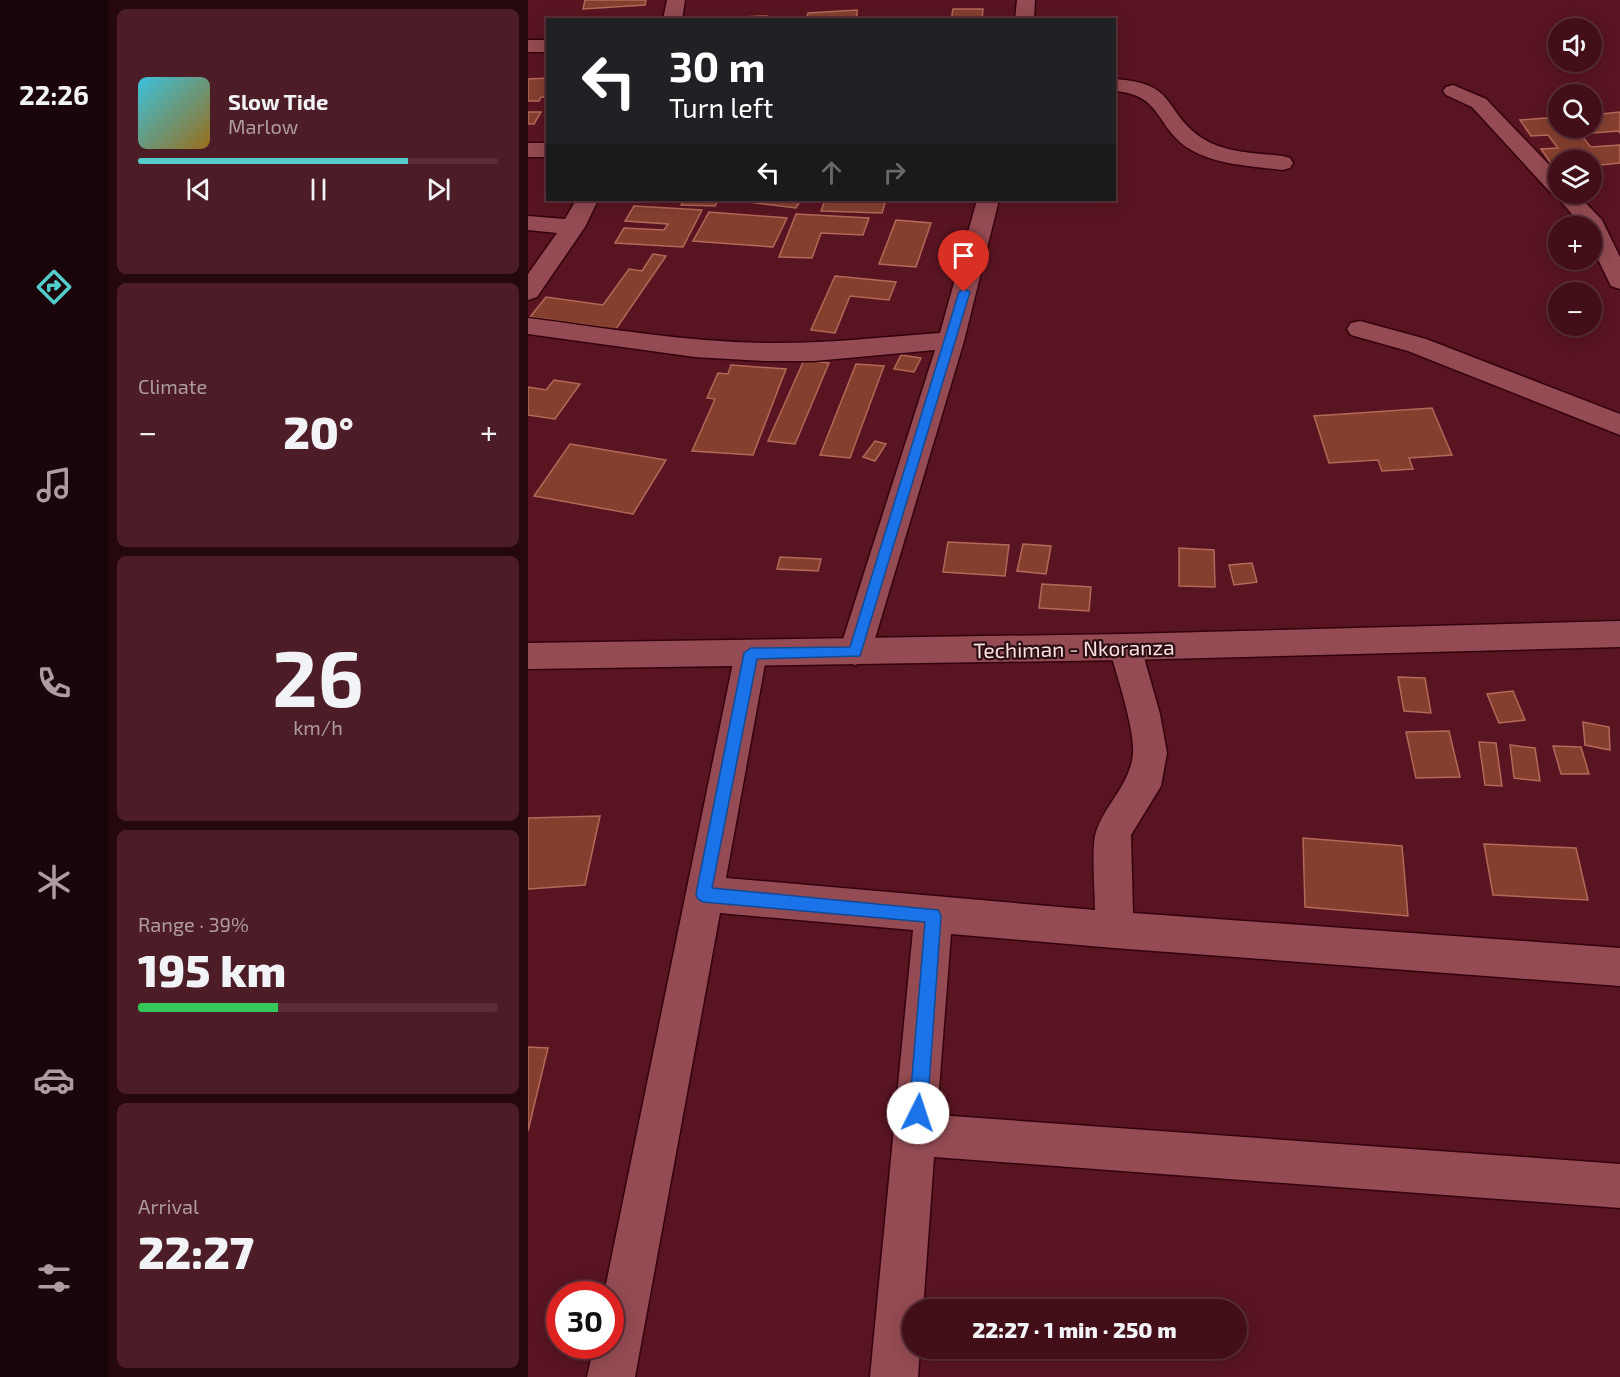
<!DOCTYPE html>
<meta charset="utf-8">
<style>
body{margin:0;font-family:"Exo 2",sans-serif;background:#4c1d26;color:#f1f3f6;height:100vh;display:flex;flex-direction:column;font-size:22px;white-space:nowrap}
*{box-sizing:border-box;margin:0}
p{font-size:20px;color:#ae9ca2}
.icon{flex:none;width:33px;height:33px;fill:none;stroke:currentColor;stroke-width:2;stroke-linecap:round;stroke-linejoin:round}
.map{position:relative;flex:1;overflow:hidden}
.side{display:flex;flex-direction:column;gap:9px;padding:9px;background:#24080e;width:420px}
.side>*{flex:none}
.guide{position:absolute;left:18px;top:18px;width:570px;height:183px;border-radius:0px;box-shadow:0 3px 15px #0003,0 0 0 2px #5a2f38;background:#202124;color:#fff;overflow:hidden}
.buttons{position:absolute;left:1020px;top:18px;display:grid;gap:12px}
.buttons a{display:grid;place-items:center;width:54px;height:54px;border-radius:50%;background:#420f19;box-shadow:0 3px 15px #0003,0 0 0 2px #5a2f38;font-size:30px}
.speed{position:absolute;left:18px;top:1281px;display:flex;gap:12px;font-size:30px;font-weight:700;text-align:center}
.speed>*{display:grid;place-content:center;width:78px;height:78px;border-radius:50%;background:#420f19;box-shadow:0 3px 15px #0003,0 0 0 2px #5a2f38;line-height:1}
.speed .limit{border:9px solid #d22;background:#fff;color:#111}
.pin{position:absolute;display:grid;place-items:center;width:51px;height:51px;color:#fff;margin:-62px -26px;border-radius:50% 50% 50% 0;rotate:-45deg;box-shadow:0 0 6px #0007}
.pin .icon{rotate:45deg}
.me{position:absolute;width:66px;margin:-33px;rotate:4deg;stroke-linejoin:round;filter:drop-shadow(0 0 4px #0008)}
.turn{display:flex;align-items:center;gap:21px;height:126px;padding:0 24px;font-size:27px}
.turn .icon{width:78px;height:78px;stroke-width:2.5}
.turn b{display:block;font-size:42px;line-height:51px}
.lanes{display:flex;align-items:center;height:57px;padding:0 24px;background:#0003;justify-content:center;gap:30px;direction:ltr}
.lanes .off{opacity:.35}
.big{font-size:45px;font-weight:800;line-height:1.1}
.side .tile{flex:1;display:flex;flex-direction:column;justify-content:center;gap:9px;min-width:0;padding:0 21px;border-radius:9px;background:#4c1d26}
.side .dial{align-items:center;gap:0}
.dial b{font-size:78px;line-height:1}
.song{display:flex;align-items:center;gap:18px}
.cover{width:72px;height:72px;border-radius:9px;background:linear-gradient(135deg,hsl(190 70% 55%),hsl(40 70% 35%))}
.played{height:6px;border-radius:3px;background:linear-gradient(90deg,#52cdcc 75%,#5a2f38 75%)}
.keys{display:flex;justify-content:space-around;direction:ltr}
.heat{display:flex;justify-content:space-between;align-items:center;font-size:33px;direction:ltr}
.charge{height:9px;border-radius:4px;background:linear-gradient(90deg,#34c759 39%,#5a2f38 0)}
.trip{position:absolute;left:374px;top:1299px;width:345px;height:60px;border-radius:30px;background:#420f19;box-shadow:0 3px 15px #0003,0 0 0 2px #5a2f38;font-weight:800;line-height:60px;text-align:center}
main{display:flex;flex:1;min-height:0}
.tabs{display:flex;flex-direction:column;width:108px;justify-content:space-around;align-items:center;background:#1a060a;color:#ae9ca2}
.tabs .icon{width:42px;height:42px}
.tabs .current{color:#52cdcc}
.tabs b{font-size:27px;color:#f1f3f6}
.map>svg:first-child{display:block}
</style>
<main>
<nav class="tabs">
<b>22:26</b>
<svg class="icon current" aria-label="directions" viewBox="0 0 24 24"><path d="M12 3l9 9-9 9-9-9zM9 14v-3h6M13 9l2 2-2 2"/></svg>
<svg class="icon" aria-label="music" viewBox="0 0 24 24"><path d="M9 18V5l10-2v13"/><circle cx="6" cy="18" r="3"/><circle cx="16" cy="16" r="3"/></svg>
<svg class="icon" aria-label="phone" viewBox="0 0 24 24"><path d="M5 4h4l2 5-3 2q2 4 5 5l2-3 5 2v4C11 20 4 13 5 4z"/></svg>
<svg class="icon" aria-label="climate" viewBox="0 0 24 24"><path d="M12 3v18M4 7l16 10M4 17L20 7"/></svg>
<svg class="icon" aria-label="car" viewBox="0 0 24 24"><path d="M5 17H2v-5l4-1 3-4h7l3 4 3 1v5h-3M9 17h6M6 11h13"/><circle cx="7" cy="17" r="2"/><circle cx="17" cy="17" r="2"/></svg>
<svg class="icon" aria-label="filters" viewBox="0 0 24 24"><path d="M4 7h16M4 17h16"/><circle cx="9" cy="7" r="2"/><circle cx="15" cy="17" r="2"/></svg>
</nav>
<section class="side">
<div class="tile">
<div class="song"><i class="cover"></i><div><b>Slow Tide</b><p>Marlow</p></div></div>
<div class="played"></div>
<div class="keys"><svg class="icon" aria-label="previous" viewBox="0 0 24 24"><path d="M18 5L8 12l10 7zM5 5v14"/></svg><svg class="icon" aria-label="pause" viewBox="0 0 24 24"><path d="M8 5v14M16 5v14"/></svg><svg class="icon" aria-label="next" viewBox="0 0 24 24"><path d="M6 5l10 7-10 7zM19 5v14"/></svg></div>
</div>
<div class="tile"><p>Climate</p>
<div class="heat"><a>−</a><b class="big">20°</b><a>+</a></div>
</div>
<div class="tile dial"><b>26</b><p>km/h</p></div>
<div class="tile"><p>Range · 39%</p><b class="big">195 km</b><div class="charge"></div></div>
<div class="tile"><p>Arrival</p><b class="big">22:27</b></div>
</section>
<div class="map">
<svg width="1092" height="1377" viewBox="0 0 1092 1377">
<rect width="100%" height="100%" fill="#581421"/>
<path fill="#843f2f" stroke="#b36958" stroke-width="1.5" d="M57,0H118L117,5L55,9Z
M425,9H455L454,20H423Z
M329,10V20H268V17H279L280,13Z
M239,16L238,20H164V19Z
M20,78V97H13L11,101H0V79Z
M0,112H13L6,124H0Z
M1092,112V133L1090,131L1052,134L1063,147L1092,145V163L1064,166V160H1030V168H1026L1013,149L1030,148L1020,135L1003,136L992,120L1030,117V128H1064V115Z
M156,200H190L187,206L153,205Z
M205,200H273L268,208Z
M297,200H358L354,213L293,211Z
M106,206L174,210L155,247L87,243L96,228L136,230L140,224L97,221Z
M181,212L259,218L245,247L165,241Z
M268,214L341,218L335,235L293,233L284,258L251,257Z
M368,220L403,223L388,267L351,264Z
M125,254L138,256L88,329L2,317L18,297L75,305L101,269L114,271Z
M307,276L368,282L361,300L322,296L307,333L283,330Z
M373,355L393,358L386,372L366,369Z
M276,360L301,363L267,444L240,441Z
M328,364L356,366L322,458L292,455Z
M203,365L258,369L225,455L164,451L187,399L179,398L190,373L200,374Z
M26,380L52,384L27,419L0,415V387L18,390Z
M904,408L924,455L881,458L885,469L854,471L850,460L801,463L786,416Z
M347,441L358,444L347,461L335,457Z
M42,444L138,460L105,514L6,496Z
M420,542L481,545L477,576L415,572Z
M495,544L523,546L518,574L489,571Z
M651,548L686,550L687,587L651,586Z
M252,557L293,559L290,571L249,569Z
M724,563L729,582L706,585L701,565Z
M514,584L563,587L561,611L511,608Z
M870,677L897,678L903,713L876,711Z
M985,691L997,720L971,723L959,694Z
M1055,722L1081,727L1082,750L1057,745Z
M921,731L932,777L888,778L878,732Z
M951,742L968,743L974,786L957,785Z
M982,745L1007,748L1012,781L986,778Z
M1025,746L1053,747L1061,774H1033Z
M72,816L57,885L0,889V818Z
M775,838L874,846L880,916L777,907Z
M956,844L1048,848L1060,900L965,895Z
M0,1047L20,1048L0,1131Z"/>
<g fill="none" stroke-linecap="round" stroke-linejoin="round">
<g stroke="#34020d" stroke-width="3">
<path id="minor" d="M139,0H157L154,20H135Z
M489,0H507L506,20H487Z
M0,40H20V52H0Z
M586,79C651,83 633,110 674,138C697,153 727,153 754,156L762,158L765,163L762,168L754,170C723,166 687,165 660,148C627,126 634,94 586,91Z
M925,85L958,99L1030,174V194H1049L1074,220L1092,257V289L1083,286L1064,247V226H1054L1026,193L1022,192L944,107L918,95L915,91L918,87Z
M0,143H20V157H0Z
M48,200H70L57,227L9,297L0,300V274L29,233L0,230V216L37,219Z
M449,200H471L436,341L343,652L338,661L327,665L316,661L311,652L407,350L286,361H236L167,357L0,334V318C79,328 158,342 238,343C296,344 354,337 412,333Z
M832,321L898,339L1092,414V435L880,351L823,335L819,329L823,323Z
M597,634L608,638L613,647L632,714L639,753L633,786L603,835L605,913L1092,948V986L586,948L423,934L409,1115L1092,1164V1208L406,1157L395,1310H384V1348H392L390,1377H342L385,930L192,913L107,1377H59L66,1346H82V1294H76L207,653L212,644L223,640L234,644L239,653L198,878L567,910C567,893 563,846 568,832C577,804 602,785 605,754C607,729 588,673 581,647L586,638Z"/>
</g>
<g stroke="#34020d" stroke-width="3">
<path id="secondary" d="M1092,621V647L597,660L0,669V643L597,634Z"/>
</g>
<use href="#minor" fill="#944b53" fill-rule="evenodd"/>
<use href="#secondary" fill="#944b53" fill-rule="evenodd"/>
</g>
<path fill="#1a73e8" stroke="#114b97" stroke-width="1.5" d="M436,289L442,292L332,656L229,659L184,888L410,910L413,916L399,1113L396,1119L390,1122L384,1119L381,1113L397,922L175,902L170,899L168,894L216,653L223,648L322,647L431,292Z"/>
<g text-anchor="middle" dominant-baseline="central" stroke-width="4.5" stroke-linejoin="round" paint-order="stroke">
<g font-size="21" fill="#fadfe0" stroke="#2b0e11">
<text transform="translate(546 648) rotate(-1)">Techiman - Nkoranza</text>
</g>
</g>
</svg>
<div class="buttons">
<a><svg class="icon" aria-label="sound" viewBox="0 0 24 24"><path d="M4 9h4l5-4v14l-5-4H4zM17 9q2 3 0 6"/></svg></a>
<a><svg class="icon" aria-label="search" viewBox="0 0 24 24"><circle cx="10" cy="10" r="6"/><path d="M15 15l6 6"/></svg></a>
<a><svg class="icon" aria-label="layers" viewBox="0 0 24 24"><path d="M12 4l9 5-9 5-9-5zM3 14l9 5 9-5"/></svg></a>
<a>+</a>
<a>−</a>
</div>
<div class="speed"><div class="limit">30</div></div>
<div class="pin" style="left:436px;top:292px;background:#d93025"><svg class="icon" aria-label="arrive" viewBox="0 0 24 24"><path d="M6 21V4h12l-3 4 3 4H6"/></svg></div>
<svg class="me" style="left:390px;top:1113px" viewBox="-20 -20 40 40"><circle r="19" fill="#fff"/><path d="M0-13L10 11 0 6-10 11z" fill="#1a73e8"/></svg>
<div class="trip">22:27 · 1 min · 250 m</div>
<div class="guide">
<div class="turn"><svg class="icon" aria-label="left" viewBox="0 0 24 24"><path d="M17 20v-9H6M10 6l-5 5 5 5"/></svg><div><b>30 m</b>Turn left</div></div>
<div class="lanes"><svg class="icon" aria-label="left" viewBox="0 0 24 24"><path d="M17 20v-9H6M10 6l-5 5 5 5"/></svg><svg class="icon off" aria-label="ahead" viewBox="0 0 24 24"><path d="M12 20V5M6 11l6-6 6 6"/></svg><svg class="icon off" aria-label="right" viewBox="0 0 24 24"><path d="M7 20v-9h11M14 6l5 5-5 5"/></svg></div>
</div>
</div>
</main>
